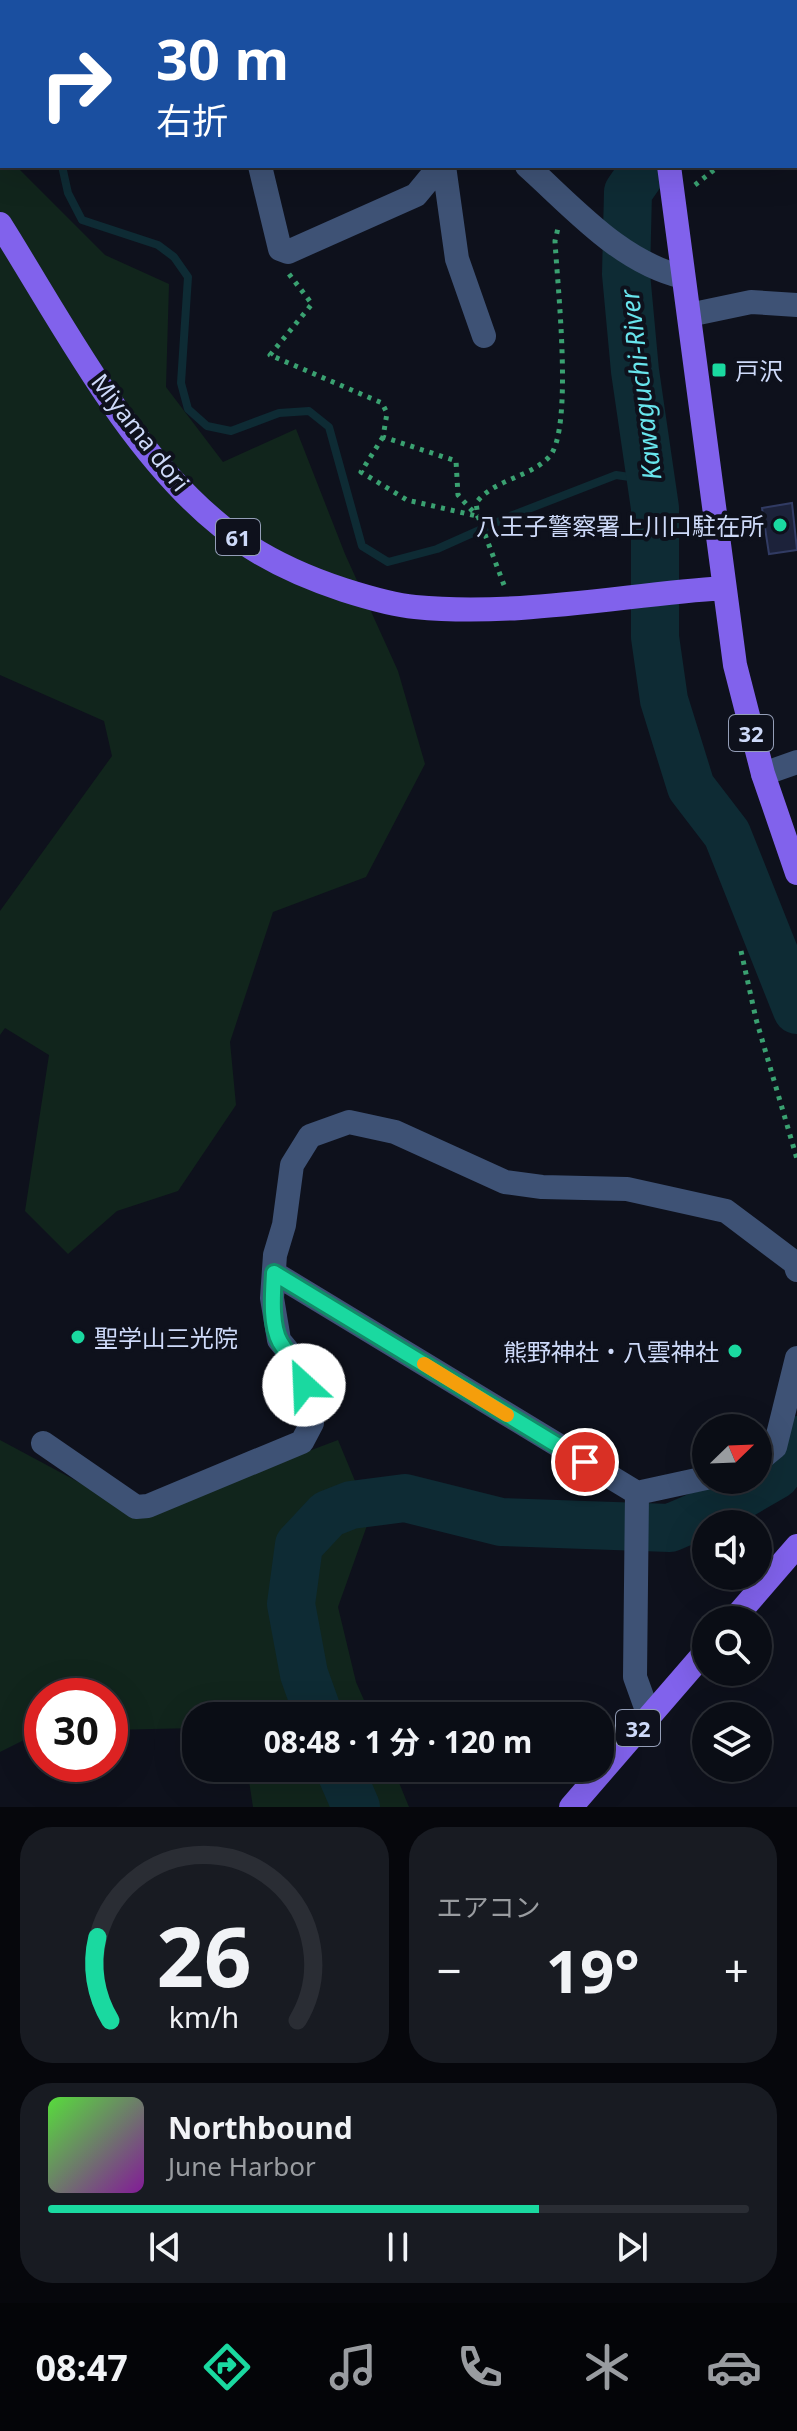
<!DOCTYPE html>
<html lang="ja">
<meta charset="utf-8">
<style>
body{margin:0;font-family:"Noto Sans","Noto Sans JP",sans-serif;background:#181b22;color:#f1f3f6;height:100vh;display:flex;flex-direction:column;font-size:30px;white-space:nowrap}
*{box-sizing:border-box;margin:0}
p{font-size:26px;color:#999ca0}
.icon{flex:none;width:44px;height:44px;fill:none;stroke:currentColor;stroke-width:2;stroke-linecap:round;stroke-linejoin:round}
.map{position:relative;height:1807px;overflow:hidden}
.sheet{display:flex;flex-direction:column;gap:20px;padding:20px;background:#06070c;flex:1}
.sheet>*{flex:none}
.guide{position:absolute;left:0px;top:0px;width:798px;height:168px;box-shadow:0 8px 32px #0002,0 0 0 2px #2a2d34;background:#1a4fa0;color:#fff;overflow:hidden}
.needle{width:52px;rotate:67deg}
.fabs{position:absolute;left:692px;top:1414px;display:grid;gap:16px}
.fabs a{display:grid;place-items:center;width:80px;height:80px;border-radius:50%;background:#0a0d15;box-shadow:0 8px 32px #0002,0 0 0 2px #2a2d34;font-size:40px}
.speed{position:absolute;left:24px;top:1678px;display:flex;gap:16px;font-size:40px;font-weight:700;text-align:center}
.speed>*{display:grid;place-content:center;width:104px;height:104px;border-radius:50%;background:#0a0d15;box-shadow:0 8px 32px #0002,0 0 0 2px #2a2d34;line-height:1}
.speed .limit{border:12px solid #d22;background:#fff;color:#111}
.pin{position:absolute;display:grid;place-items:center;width:68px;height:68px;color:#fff;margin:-34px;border:4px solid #fff;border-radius:50%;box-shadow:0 2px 8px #0007}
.me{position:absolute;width:88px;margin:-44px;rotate:335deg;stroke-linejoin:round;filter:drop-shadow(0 0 6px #0008)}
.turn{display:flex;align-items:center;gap:28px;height:168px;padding:0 24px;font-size:36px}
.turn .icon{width:104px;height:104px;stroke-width:2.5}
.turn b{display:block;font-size:56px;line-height:68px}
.big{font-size:60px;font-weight:700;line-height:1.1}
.sheet .tile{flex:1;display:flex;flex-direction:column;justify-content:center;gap:12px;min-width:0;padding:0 28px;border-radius:32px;background:#181b22}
.sheet .dial{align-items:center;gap:0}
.dial svg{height:208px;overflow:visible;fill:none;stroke:#2a2d34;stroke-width:7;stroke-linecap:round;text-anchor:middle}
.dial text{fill:#f1f3f6;stroke:none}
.song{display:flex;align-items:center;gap:24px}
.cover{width:96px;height:96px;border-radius:12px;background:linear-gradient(135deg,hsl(110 70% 55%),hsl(290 70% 35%))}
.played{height:8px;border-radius:4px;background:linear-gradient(90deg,#1ad9a0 70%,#2a2d34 70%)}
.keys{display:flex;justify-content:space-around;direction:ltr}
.heat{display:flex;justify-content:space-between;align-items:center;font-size:44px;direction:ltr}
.sheet .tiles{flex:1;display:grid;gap:20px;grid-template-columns:1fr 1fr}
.tile:last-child{grid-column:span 2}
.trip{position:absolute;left:182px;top:1702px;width:432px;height:80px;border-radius:32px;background:#0a0d15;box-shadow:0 8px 32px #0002,0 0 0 2px #2a2d34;font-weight:700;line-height:80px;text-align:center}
.dock{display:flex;height:128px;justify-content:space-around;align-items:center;background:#040508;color:#999ca0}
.dock .icon{width:56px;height:56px}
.dock .selected{color:#1ad9a0}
.dock b{font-size:36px;color:#f1f3f6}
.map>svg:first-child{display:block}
</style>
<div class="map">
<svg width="797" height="1807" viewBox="0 0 797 1807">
<rect width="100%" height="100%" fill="#0e111c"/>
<path fill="#11251c" d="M0,146L2,166H16L105,255L169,284L166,387L223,462L296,429L345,554L398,671L425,764L366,877L273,912L230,1042L236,1105L178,1191L117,1211L68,1254L25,1211L49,1055L5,1028L0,1035V911L112,756L104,721L0,675Z
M0,1440L140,1515L338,1440L370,1517L338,1607L356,1682L371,1716H196V1728L110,1730V1696H42V1731L0,1752Z
M247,1768H393L409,1807H253Z"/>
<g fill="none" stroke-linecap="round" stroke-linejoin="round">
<path stroke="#0e2b34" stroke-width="8" d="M0,59H2
M62,166L68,193L82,220L158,245L174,257L188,277L181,383L188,409L207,426L231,431L279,413L309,411L329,427L362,546L388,562L437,549L513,515L616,475L650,480"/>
<path stroke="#0e2b34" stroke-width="48" d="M796,45L797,44
M646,166L628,192L626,274L635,371L655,508V637L664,700L691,787L727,834L797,1010
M319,1716L304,1674L291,1604L299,1545L328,1514L351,1505L405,1498L501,1522L670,1528L726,1504L776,1475L797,1440
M339,1768L356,1807"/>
</g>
<path fill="#1c223a" stroke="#313b63" stroke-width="2" d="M792,503L797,550L769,554L762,508Z"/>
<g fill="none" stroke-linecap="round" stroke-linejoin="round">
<path stroke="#3aa171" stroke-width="5" stroke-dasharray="4 6" stroke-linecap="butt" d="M796,111L797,110
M695,185L719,166
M289,274L312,304L270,355L382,403L387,413L383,437L456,461L458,495L477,516
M383,437L361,472L407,500L477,516
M504,585L478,516L476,503C494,479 529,478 549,457C574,430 557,282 555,241L558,228
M741,951L756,1019L797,1159"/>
<path stroke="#3e5275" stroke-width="24" d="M145,0L150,2
M457,0V2
M327,2L329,0
M260,166L280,249L288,252L416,195L440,166
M444,166L457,259L484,336
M527,166C574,208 620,262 683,277
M689,315L751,302L797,305
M763,774L797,762
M274,1273L637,1493L706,1478
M43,1443L136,1507L148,1506L302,1442L312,1423L310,1409L297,1362L279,1340L272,1298L275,1255L284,1225L292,1165L310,1136L349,1122L395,1132L505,1182L542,1187L627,1189L726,1211L795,1263L797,1270
M758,1461L775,1447L797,1358
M637,1493L635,1677L649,1716"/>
<path stroke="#8162ec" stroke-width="24" d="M650,0V2
M669,166L735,665L763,774L797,873
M0,224C63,324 128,451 221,526C256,555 301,576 344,590C366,597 392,605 415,607C517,617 622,595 723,588
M733,1620L797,1546
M571,1807L706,1651"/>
</g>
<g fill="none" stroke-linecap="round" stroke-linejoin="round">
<g stroke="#118d68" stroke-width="20">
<path id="route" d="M304,1385C297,1362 291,1360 280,1342C270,1324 273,1293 274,1273L585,1462"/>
</g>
<use href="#route" stroke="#1ad9a0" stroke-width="14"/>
<path stroke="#f59e0b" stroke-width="14" d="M424,1364L507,1415"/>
</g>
<g fill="#1ad9a0" stroke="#0e111c" stroke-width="3">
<rect x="711" y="362" width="16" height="16" rx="4"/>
<circle cx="780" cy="525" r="8"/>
<circle cx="78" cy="1337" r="8"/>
<circle cx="735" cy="1351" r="8"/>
</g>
<g text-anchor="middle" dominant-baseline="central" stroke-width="8" stroke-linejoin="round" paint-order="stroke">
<g fill="#0e111c" stroke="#949eb7" stroke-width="2">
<rect x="216" y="519" width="44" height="36" rx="6"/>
<rect x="729" y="715" width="44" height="36" rx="6"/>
<rect x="616" y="1710" width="44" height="36" rx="6"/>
</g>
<g font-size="22" font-weight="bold" fill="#cedaf9">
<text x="238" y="537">61</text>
<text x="751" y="733">32</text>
<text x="638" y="1728">32</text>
</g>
<g font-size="24" fill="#cedaf9" stroke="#0e111c" text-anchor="start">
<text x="735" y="370">戸沢</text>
<text x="764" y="525" text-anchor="end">八王子警察署上川口駐在所</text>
<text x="94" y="1337">聖学山三光院</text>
<text x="719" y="1351" text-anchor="end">熊野神社・八雲神社</text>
</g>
<g font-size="24" fill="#cedaf9" stroke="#0e111c">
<text transform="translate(141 432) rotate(52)">Miyama dori</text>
</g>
<g font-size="26" font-style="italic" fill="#68e5ed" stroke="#0e111c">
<text transform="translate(640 385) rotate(-97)">Kawaguchi-River</text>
</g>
</g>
</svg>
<div class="fabs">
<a><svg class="needle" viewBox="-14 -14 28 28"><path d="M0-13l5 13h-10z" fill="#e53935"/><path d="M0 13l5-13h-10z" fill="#999ca0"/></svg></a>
<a><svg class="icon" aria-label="sound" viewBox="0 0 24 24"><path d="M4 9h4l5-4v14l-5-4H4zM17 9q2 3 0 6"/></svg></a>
<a><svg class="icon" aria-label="search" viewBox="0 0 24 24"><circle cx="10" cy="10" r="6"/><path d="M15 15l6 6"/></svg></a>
<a><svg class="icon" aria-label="layers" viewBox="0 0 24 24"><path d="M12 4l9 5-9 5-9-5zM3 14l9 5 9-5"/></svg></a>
</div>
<div class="speed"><div class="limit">30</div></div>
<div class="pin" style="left:585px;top:1462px;background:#d93025"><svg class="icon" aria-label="arrive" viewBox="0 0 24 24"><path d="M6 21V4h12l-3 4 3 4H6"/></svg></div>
<svg class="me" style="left:304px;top:1385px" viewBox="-20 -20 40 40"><circle r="19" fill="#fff"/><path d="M0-13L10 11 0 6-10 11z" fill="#1ad9a0"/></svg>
<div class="trip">08:48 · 1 分 · 120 m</div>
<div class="guide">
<div class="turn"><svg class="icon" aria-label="right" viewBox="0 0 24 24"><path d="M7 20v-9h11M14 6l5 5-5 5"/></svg><div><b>30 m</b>右折</div></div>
</div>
</div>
<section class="sheet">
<div class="tiles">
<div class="tile dial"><svg viewBox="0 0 100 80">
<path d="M14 69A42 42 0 1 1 86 69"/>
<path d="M14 69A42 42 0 0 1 9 37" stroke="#1ad9a0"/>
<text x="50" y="56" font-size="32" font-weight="700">26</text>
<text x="50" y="72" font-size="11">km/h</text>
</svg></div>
<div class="tile"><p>エアコン</p>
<div class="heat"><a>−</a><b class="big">19°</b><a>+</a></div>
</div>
<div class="tile">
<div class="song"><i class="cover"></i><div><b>Northbound</b><p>June Harbor</p></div></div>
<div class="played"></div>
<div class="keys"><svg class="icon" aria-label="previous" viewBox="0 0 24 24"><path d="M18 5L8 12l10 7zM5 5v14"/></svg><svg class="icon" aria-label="pause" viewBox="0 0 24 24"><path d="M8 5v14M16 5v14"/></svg><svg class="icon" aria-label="next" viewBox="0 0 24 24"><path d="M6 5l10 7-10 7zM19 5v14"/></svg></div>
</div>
</div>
</section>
<nav class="dock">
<b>08:47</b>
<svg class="icon selected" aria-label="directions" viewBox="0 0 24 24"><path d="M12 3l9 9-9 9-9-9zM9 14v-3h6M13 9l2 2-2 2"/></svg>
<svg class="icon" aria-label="music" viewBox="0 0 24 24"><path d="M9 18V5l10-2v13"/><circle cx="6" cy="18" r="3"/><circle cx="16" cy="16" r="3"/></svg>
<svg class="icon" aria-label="phone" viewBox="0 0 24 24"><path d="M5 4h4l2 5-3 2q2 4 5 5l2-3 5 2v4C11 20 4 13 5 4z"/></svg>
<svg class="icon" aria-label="climate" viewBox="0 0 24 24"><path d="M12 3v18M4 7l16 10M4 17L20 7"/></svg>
<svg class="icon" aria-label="car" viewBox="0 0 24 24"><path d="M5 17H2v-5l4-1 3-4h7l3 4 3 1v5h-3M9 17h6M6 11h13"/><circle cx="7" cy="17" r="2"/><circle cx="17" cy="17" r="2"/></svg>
</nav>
